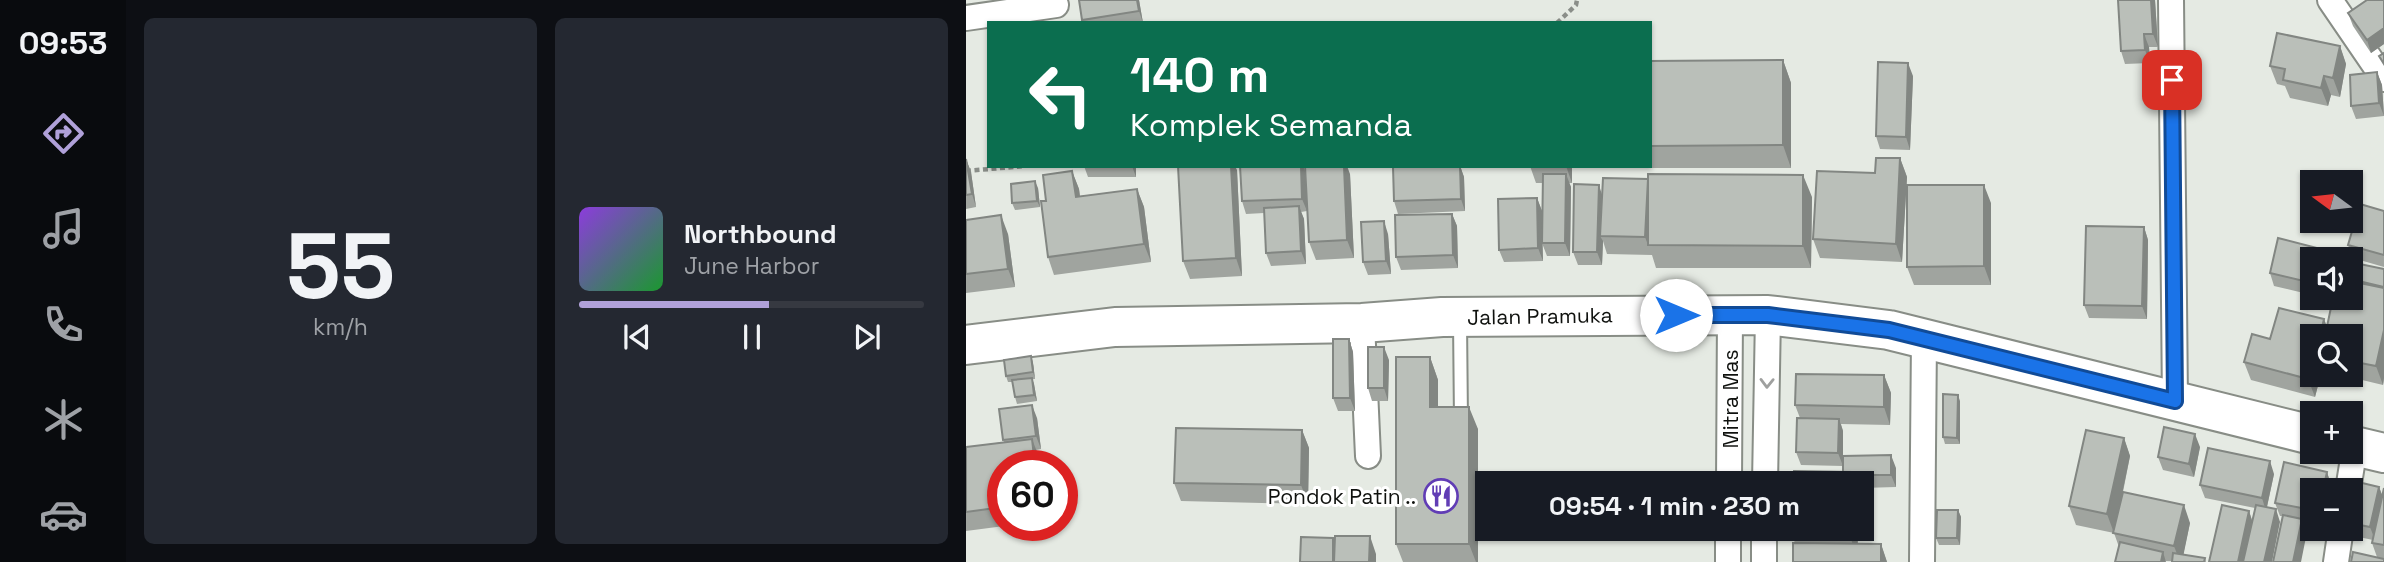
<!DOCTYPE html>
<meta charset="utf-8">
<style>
body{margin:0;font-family:"Space Grotesk",sans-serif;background:#242831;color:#f1f3f6;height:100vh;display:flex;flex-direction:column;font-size:26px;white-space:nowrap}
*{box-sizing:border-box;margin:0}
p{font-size:23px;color:#9ea1a6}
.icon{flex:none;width:38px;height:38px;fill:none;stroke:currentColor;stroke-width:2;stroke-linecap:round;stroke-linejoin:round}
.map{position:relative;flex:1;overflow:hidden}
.panel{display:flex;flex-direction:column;gap:18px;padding:18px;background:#0d0f14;width:840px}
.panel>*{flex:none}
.top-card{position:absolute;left:21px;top:21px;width:665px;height:147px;border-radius:0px;box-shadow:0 2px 5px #0004;background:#0b6e4f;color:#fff;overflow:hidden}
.needle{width:46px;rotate:285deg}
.buttons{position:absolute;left:1334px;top:170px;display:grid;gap:14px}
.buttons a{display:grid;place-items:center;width:63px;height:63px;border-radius:0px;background:#171b24;box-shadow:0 2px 5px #0004;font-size:35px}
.speed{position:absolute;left:21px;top:450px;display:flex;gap:14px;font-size:35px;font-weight:700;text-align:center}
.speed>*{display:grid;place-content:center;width:91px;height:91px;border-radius:50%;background:#171b24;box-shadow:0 2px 5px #0004;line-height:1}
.speed .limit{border:10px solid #d22;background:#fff;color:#111}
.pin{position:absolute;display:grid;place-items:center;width:60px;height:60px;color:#fff;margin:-30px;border-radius:14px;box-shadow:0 4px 10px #0006}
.me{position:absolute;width:77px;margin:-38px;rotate:90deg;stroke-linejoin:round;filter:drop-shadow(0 0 5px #0008)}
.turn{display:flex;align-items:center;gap:24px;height:147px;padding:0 28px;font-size:32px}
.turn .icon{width:91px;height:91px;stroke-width:2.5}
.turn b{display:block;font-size:49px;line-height:60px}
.panel .widget{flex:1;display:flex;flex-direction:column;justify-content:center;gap:10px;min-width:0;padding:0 24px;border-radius:10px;background:#242831}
.panel .dial{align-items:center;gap:0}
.dial b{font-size:91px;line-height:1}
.song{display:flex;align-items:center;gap:21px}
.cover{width:84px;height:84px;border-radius:10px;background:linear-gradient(135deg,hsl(270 70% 55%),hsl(130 70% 35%))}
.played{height:7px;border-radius:4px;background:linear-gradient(90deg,#b0a1d9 55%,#363941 55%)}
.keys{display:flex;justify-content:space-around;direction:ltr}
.panel .tiles{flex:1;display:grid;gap:18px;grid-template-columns:repeat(2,1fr)}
.trip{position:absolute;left:509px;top:471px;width:399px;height:70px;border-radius:0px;background:#171b24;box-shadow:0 2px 5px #0004;font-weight:700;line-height:70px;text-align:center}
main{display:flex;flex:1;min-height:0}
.tab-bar{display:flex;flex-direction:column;width:126px;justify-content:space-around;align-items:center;background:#090b0e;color:#9ea1a6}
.tab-bar .icon{width:49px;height:49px}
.tab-bar .on{color:#b0a1d9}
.tab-bar b{font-size:32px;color:#f1f3f6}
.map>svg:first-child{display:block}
</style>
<main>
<nav class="tab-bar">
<b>09:53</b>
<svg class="icon on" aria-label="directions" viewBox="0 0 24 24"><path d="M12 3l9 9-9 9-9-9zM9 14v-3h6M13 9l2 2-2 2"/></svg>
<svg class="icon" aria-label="music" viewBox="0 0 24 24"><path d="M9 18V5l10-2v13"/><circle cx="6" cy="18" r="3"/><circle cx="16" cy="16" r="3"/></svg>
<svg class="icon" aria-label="phone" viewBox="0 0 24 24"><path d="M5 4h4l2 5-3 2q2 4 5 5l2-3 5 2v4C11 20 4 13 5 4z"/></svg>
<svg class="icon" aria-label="climate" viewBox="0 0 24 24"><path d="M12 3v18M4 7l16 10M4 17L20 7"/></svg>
<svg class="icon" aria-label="car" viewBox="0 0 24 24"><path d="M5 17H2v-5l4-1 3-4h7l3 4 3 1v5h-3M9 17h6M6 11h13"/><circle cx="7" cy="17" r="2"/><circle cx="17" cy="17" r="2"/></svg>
</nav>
<section class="panel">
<div class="tiles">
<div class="widget dial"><b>55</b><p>km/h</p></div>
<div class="widget">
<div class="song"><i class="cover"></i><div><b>Northbound</b><p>June Harbor</p></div></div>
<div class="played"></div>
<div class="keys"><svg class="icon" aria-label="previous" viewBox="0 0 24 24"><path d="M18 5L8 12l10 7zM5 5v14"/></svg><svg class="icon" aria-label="pause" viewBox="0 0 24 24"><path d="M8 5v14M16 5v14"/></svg><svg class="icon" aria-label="next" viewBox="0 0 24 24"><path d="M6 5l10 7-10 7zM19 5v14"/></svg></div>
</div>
</div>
</section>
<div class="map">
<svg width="1418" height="562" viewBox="0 0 1418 562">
<rect width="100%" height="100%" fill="#e5eae3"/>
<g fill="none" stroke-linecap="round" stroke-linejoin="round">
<g stroke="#888d86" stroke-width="16">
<path id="lane" d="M494,321L495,421"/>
</g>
<g stroke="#888d86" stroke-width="28">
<path id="street" d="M1205,0L1209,402
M1364,0L1418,79
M0,18L90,5
M396,323L402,456
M763,483L764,314
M799,483L802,315
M1382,490L1389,446
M762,562V528
M798,562V528
M956,562L958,338
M1370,562L1375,528"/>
</g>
<g stroke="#888d86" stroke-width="42">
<path id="primary" d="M0,345L149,327L396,323L476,317L802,315L923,330L1346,435
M1384,445L1418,453"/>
</g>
<path stroke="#8a8e89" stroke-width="4.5" stroke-dasharray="5 3.5" stroke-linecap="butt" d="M591,23L610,5L611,0
M0,171L59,166"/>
<use href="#lane" stroke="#fff" stroke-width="12"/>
<use href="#street" stroke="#fff" stroke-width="24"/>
<use href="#primary" stroke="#fff" stroke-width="38"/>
</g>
<path fill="#a0a49f" d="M113,0H173L177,23H117Z
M1152,0H1189L1192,47H1183L1184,63L1159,64L1155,51Z
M1418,0V44L1405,53L1387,26L1382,13Z
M1374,46L1380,64L1374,97L1365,95L1362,106L1324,98L1319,86L1311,84L1304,66Z
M817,60L825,83V168H659L658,166H684V61Z
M1411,72L1416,85L1418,116L1390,119L1385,106Z
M947,76L944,150L914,149L910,136Z
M934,158L941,177L936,262L854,258L847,239Z
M0,159L5,172L10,207L0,209Z
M118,166H170V177H122Z
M274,166H337L339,171L341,211L335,212L338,219L340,264L305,266L300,253L298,213L280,214L276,201Z
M427,166H494L498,177L499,211L432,214L428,201Z
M564,166H606V183H603L605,187L604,256H581L576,243L577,261L538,262L533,250L571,198L576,211V239L577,183H570Z
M271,170L276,276L224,279L217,261Z
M106,171L113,189L114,196L171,189L178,207L185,262L88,275L82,257Z
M384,174L388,258L350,260L343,242Z
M72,188L74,207L49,210L46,203Z
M636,194L846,197L845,268H690L686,255L641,254L637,241L636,265H612L607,252Z
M1025,203V285H948L941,267Z
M1418,211V267L1387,258L1382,245Z
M486,214L491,226L492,268L435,270L430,257Z
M0,220L42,234L49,287L0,293Z
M1178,227L1182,240L1181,319L1123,318L1118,305Z
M422,234L425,274L402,275L397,262Z
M1346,259V295L1308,286L1304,273Z
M1384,262L1418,269V378L1417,385L1371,374H1384V336H1346V374H1355L1349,397L1285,380L1278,362L1358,319L1361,327L1367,300L1357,298H1384Z
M383,339L387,352L389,411H372L367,398Z
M65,356L67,363L69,379H66L68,384L71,401L51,404L49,397L47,382H42L40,376Z
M464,357L472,380V407L512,429V562H437L430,544Z
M423,360L422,401H406L402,388Z
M918,375L925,393L924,425L875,424L877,431V466L835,465L830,452L834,418L829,405Z
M994,401V444H979L977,437Z
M71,418L75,449L70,450L73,457L37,466V525H46L0,531V447L38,442L37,440Z
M336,430L343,448L342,504L215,501L208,483Z
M1158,438L1164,456L1157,492L1224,523L1217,555L1239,558L1240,562L1200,561L1153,547L1148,533L1110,525L1103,506Z
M1234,447L1228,477L1197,470L1192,457Z
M930,468V487L896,488V483H828Z
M1361,472L1365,485L1364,490H1346V522L1337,520L1341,532L1316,516H1314L1309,503Z
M1308,474L1301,507L1314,522L1243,562L1283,511L1286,520L1289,508L1239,498L1234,485Z
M1413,487L1416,495L1418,488V562L1411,557L1406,543L1407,540L1388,536L1384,525V520Z
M992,510L995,517L994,545H973L970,538Z
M827,528H892V544H915L921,562H827L829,543L827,538Z"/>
<path fill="#828682" d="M171,0H173L177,23L173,11Z
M1185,0H1189L1192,47L1187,34Z
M1418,28V44L1405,53L1401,40Z
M1178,34L1183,47L1184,63L1179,50Z
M1374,46L1380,64L1374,97L1367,78Z
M817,60L825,83V168L817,145Z
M942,63L947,76L944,150L940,137Z
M1411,72L1416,85L1418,116L1413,103Z
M1358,76L1365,95L1362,106L1355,88Z
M934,158L941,177L936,262L930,244Z
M0,159L5,172L10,207L6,194Z
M166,166H170V177Z
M265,166H269L271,170L276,276L270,258Z
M335,166H337L339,171L341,211L336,199Z
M378,166H381L384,174L388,258L381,240Z
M494,166L498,177L499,211L495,199Z
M600,166H606V183Z
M106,171L113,189L116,215L110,197Z
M600,174L605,187L604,256L599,243Z
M837,175L846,197L845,268L837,246Z
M682,179L688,197L682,245L679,237Z
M69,181L72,188L74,207L71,201Z
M633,185L637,198L634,236L637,241L636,265L631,252Z
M1018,185L1025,203V285L1018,266Z
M171,189L178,207L185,262L178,244Z
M571,198L576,211L577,261L572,248Z
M333,206L338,219L340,264L335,251Z
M486,214L491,226L492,268L487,255Z
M35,215L42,234L49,287L42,269Z
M418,221L422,234L425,274L420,261Z
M1178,227L1182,240L1181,319L1176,306Z
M1358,319L1364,336H1354Z
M1418,330V378L1417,385L1410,366Z
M383,339L387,352L389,411L384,398Z
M418,347L423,360L422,401L418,388Z
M65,356L67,363L69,379L67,372Z
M464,357L472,380V429L464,407Z
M1346,366V374H1355L1349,397L1342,379Z
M918,375L925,393L924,425L918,407Z
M66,378L68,384L71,401L68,395Z
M992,395L994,401V444L991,438Z
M66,405L71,418L75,449L70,436Z
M503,407L512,429V562H510L503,544Z
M873,419L877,431V466L872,453Z
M336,430L343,448L342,504L335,485Z
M1229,434L1234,447L1228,477L1223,464Z
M1158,438L1164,456L1148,533L1141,514Z
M66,439L73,457L74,466H69Z
M925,455L930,468V487L925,475Z
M1304,461L1308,474L1300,511L1296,498Z
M886,472L890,483H885Z
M1361,472L1365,485L1364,490H1357Z
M1413,487L1418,500L1409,540L1404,527Z
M1218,505L1224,523L1216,562H1214L1208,546Z
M1310,509L1314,522L1306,562H1298Z
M992,510L995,517L994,545L991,538Z
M1283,511L1287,524L1279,562H1272Z
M1336,519L1341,532L1335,562H1327Z
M885,528H892L891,557L885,539Z
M404,536L410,554V562H403Z
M915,544L921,562H915Z
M1197,552L1200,562H1195Z"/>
<path fill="#babfb9" stroke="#828682" stroke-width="2" d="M113,0H171L173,11L116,20Z
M1152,0H1185L1187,34H1178L1179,50L1155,51Z
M1401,0H1418V28L1401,40L1382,13Z
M1311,33L1374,46L1367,78L1358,76L1355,88L1317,80L1319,69L1304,66Z
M1418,53V64L1413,56Z
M817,60V145L684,146V61Z
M912,62L942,63L940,137L910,136Z
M1411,72L1413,103L1385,106L1384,75Z
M910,158H934L930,244L847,239L851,171L909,173Z
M0,159L6,194L0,195Z
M212,166H265L270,258L217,261Z
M274,166H335L336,199L276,201Z
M339,166H378L381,240L343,242Z
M441,166H494L495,199L428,201L427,167Z
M106,171L110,197L171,189L178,244L82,257L75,201H80L77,175Z
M577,174H600L599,243H576Z
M682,174L837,175V246L682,245Z
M637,178L682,179L679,237L634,236Z
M69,181L71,201L46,203L45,184Z
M608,184L633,185L631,252H607Z
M941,185H1018V266L941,267Z
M571,198L572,248L533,250L532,199Z
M1394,204L1418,211V255L1382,245Z
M333,206L335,251L300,253L298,208Z
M486,214L487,255L430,257L429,215Z
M35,215L42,269L0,274V220Z
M418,221L420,261L397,262L395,222Z
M1120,226L1178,227L1176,306L1118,305Z
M1312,238L1374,254L1373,259H1346V283L1304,273Z
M1384,262L1418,269V287L1384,279Z
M1384,281L1418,288V330L1410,366L1384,361V336H1359L1367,298H1384Z
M1313,308L1358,319L1354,336H1346V366L1342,379L1278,362L1286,334L1304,339Z
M367,339H383L384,398H367Z
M402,347H418V388H402Z
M65,356L67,372L40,376L38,360Z
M430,357H464V407H503V544H430Z
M830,374L918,375V407L829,405Z
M66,378L68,395L49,397L46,380Z
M977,394L992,395L991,438L977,437Z
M66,405L70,436L37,440L33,409Z
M831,418L873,419L872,453L830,452Z
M1198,427L1229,434L1223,464L1192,457Z
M210,428L336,430L335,485L208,483Z
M1120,430L1158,438L1141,514L1103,506Z
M66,439L69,466H37V507L0,512V447Z
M1242,448L1304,461L1296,498L1234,485Z
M925,455V475H887L886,472H877V456Z
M1318,462L1361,472L1357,490H1346V510L1309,503Z
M828,471L886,472L885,483H828Z
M1392,482L1413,487L1404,527L1384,523Z
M1418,488V545L1406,543Z
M1157,492L1218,505L1208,546L1147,533Z
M1256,505L1283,511L1272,562H1243Z
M1290,505L1310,509L1298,562H1277Z
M971,510H992L991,538H970Z
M1317,515L1336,519L1327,562H1307Z
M827,528H885V539L827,538Z
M369,536H404L403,562H368Z
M335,537L367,538V562H334Z
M1154,542L1197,552L1195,562H1149Z
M827,543L915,544V562H827Z
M1387,552L1418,559V562H1385Z
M1207,553L1239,558L1238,562H1206Z"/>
<defs><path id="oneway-chevron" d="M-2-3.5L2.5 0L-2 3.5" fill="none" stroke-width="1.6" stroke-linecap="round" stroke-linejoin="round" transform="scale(1.75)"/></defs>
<use stroke="#9fa09f" href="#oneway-chevron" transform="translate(801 383) rotate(91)"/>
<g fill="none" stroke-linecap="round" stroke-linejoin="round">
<g stroke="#114b97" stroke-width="18">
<path id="route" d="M710,315H802L923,330L1209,401L1206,80"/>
</g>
<use href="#route" stroke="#1a73e8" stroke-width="12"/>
</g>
<defs>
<g id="restaurant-ring" transform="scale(1.75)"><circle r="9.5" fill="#fff" stroke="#613db5" stroke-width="1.5"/><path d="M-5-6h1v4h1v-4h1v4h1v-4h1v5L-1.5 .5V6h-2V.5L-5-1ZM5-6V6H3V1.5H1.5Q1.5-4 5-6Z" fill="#613db5"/></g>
</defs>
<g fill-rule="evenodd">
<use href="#restaurant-ring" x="475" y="496"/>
</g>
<g text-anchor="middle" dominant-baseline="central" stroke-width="6" stroke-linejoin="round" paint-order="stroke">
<g font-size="21" fill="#0f110e" stroke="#fff">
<text transform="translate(574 316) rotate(-1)">Jalan Pramuka</text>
<text transform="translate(764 399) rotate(-90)">Mitra Mas</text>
</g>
<g font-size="21" fill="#0f110e" stroke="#fff" text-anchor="end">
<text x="450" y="496">Pondok Patin ..</text>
</g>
</g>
</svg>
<div class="buttons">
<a><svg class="needle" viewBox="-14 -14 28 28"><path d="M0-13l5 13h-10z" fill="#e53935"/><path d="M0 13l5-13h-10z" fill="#9ea1a6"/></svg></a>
<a><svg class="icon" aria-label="sound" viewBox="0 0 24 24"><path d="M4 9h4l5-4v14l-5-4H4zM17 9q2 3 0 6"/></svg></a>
<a><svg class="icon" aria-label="search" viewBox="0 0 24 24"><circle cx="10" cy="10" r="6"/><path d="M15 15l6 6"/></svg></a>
<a>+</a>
<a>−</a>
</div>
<div class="speed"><div class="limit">60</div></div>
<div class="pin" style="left:1206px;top:80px;background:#d93025"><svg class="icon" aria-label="arrive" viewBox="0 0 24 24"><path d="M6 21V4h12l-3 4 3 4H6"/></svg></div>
<svg class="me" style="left:710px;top:315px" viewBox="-20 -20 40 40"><circle r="19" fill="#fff"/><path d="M0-13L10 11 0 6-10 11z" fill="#1a73e8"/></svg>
<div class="trip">09:54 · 1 min · 230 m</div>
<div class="top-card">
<div class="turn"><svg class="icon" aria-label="left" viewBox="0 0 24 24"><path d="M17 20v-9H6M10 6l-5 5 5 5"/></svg><div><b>140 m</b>Komplek Semanda</div></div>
</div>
</div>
</main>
